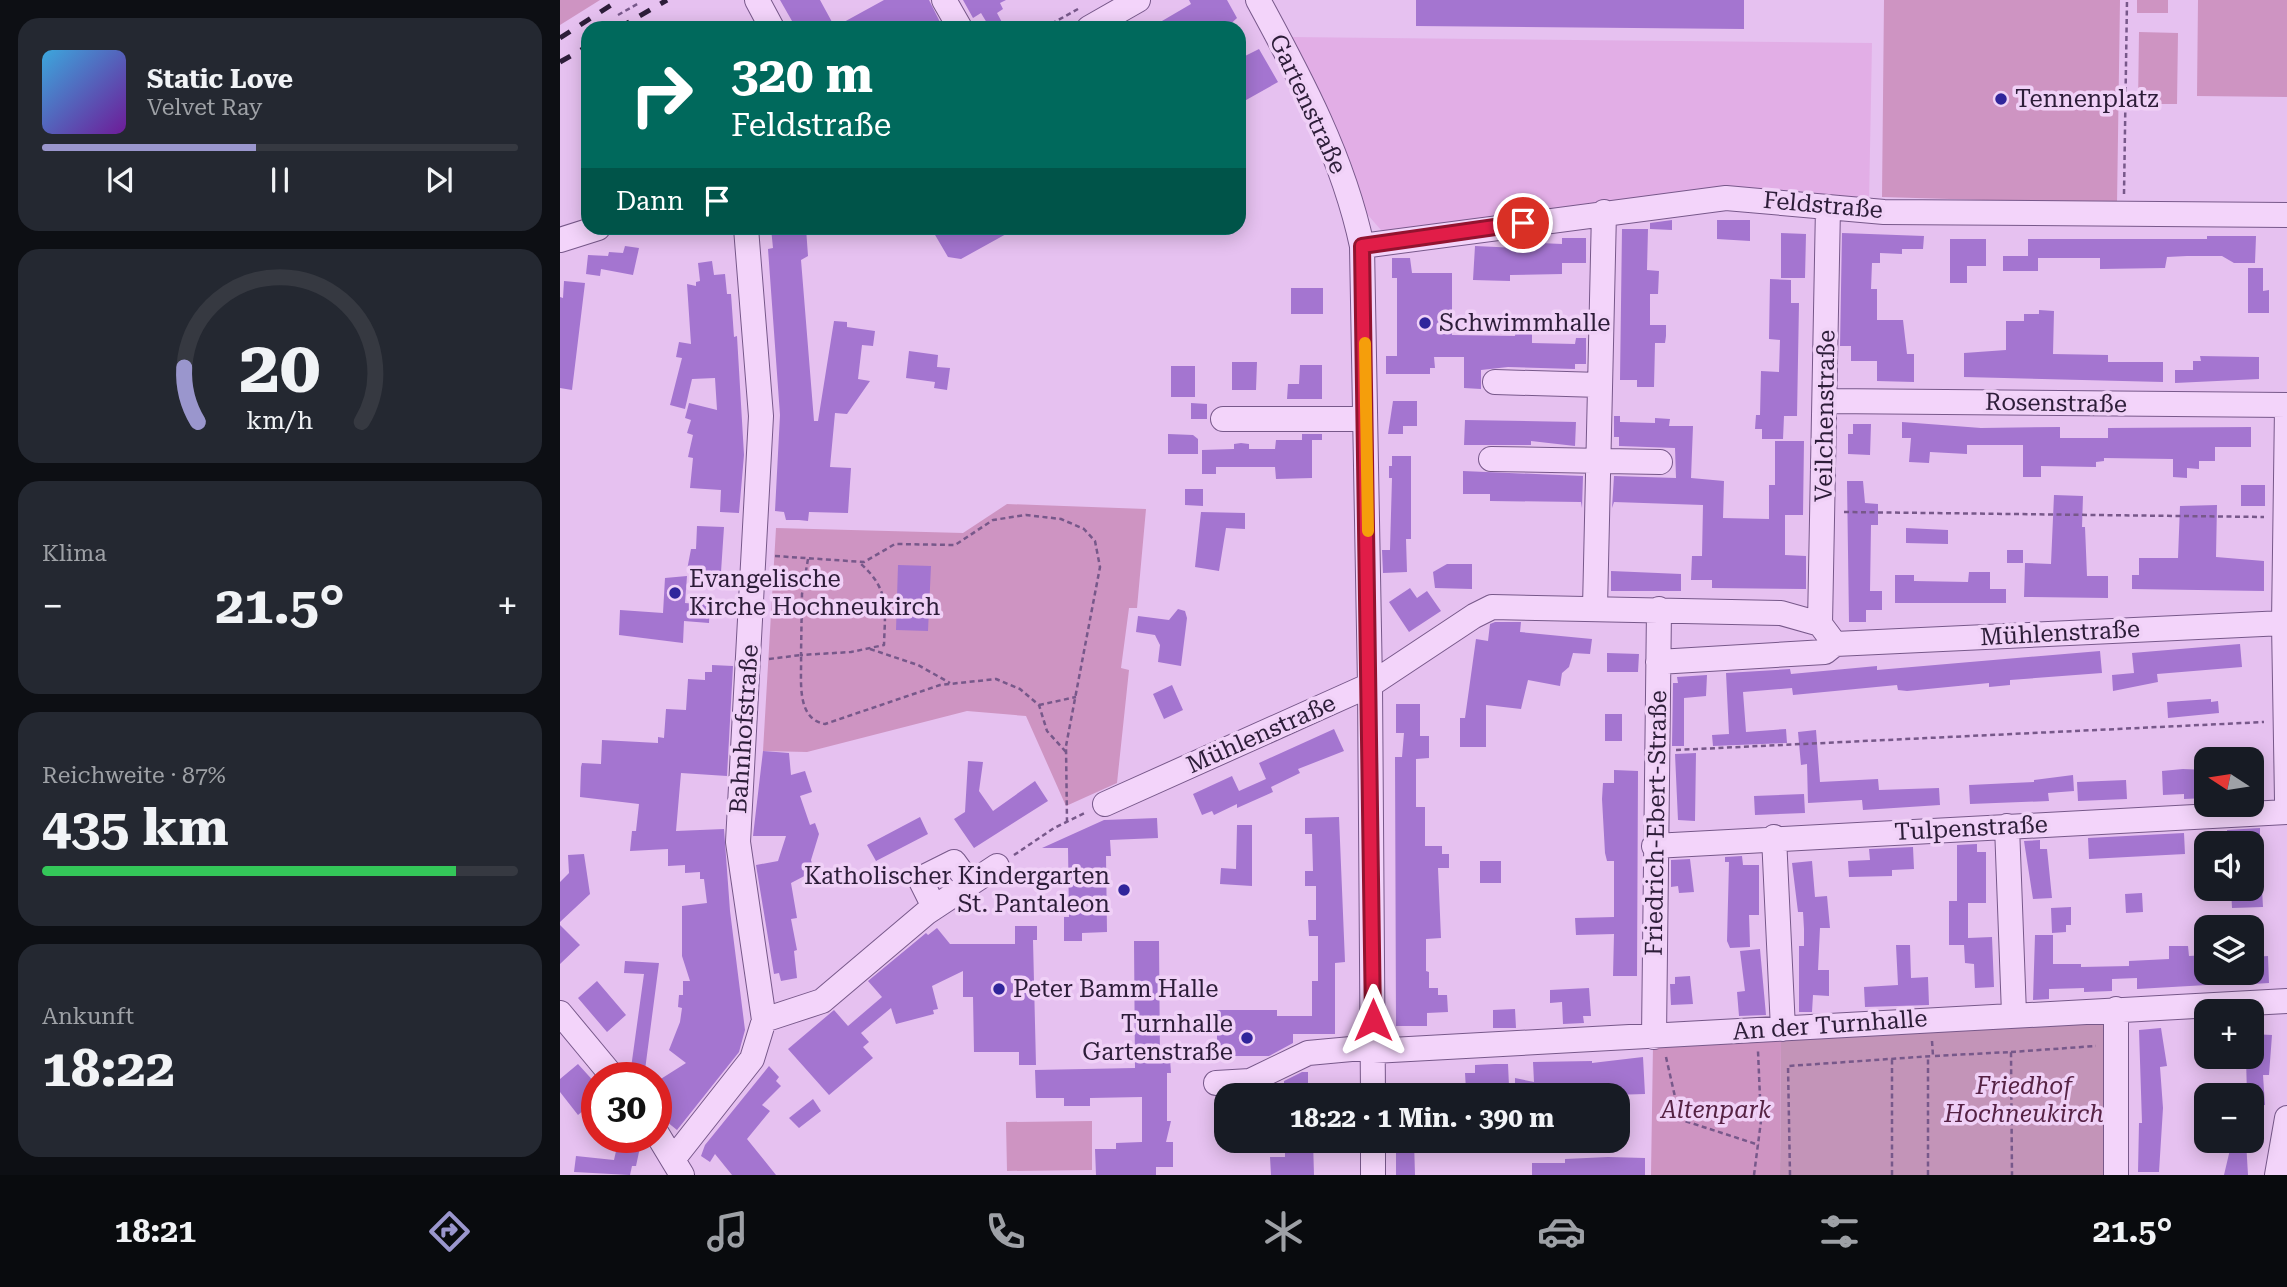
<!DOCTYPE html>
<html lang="de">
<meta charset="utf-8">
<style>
body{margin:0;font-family:"Roboto Serif",serif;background:#242831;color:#f1f3f6;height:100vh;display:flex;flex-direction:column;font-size:26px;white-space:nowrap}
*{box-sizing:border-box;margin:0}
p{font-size:23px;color:#9ea1a6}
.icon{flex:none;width:38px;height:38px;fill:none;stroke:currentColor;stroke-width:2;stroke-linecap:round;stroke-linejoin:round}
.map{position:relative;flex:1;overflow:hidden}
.drawer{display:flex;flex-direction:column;gap:18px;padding:18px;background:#0d0f14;width:560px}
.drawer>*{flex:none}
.guide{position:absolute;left:21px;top:21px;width:665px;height:214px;border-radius:21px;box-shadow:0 4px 18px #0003;background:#00695c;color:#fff;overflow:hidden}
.needle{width:46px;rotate:282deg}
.tools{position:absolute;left:1634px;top:747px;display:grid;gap:14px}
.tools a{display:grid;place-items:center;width:70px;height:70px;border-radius:14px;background:#171b24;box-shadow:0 4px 18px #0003;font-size:35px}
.speed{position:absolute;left:21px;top:1062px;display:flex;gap:14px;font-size:35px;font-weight:700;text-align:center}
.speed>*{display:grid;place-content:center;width:91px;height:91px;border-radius:50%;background:#171b24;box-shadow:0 4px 18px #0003;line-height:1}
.speed .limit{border:10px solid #d22;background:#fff;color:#111}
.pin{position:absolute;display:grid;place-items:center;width:60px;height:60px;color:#fff;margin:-30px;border:4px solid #fff;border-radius:50%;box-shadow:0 2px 7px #0007}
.me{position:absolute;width:77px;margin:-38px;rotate:0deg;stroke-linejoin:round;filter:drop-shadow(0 0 5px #0008)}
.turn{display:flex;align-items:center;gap:24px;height:147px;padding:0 35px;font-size:32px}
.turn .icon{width:91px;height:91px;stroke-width:2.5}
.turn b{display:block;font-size:49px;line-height:60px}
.then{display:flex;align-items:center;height:66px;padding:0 35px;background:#0003;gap:14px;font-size:26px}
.big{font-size:52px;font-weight:700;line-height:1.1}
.drawer .card{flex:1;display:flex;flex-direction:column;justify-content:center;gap:10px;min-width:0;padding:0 24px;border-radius:21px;background:#242831}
.drawer .dial{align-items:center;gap:0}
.dial svg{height:182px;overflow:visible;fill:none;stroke:#363941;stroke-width:7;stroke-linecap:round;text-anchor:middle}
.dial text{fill:#f1f3f6;stroke:none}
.song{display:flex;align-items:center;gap:21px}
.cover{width:84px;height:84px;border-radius:10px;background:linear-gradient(135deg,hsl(200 70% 55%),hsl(280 70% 35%))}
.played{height:7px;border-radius:4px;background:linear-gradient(90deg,#9a96cd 45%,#363941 45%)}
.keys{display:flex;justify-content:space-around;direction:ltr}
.heat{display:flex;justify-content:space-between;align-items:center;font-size:38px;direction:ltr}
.charge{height:10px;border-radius:5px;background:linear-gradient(90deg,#34c759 87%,#363941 0)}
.trip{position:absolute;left:654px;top:1083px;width:416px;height:70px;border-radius:21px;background:#171b24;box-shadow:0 4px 18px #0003;font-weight:700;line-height:70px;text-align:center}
.dock{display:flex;height:112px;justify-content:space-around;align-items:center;background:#090b0e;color:#9ea1a6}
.dock .icon{width:49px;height:49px}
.dock .on{color:#9a96cd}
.dock b{font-size:32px;color:#f1f3f6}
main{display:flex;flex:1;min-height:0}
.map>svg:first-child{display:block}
</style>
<main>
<section class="drawer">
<div class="card">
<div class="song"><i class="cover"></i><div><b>Static Love</b><p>Velvet Ray</p></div></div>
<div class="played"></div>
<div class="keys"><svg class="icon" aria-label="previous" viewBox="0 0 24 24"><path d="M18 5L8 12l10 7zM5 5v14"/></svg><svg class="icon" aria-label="pause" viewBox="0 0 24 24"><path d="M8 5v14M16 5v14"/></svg><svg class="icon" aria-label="next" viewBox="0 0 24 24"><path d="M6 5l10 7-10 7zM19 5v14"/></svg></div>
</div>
<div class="card dial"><svg viewBox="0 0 100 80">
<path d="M14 69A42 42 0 1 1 86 69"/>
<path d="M14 69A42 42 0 0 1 8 45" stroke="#9a96cd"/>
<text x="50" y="56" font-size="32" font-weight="700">20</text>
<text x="50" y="72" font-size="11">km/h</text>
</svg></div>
<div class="card"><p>Klima</p>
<div class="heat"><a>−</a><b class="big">21.5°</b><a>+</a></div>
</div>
<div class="card"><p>Reichweite · 87%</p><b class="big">435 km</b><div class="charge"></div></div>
<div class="card"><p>Ankunft</p><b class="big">18:22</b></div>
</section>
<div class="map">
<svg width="1727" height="1175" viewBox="0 0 1727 1175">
<rect width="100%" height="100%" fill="#e6c1f0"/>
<path fill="#e2aee6" d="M730,37L1312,43L1309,203L1189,190L835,232L821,230L807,214L776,127Z"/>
<path fill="#ce94c2" d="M0,0H40L0,25Z
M1324,0H1560L1557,204L1322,197Z
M1577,0H1608V13H1577Z
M1638,0H1727V97L1637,96Z
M1579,32L1618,33L1617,104H1578Z
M447,504L586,509L577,608H569L561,668L569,670L557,783L506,806L466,716L407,711L247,752L203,751L216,528L403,533Z
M1221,1039L1220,1175H1091L1093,1045Z
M532,1121V1170L447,1171L446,1122Z"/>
<path fill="#c394b8" d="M1549,1019L1548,1175H1220L1221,1039Z"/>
<path fill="#a475d0" d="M220,0H260L272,22L261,28H236Z
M324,0H369L383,28H273Z
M403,0H446L440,3L443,9L437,13L445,28H430L421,13L413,18Z
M629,0H667L677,18L666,28H590L631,4Z
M856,0H1184V29L856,26Z
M699,49L718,82L679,104V59Z
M1112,220V230L1090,229V223Z
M1157,220H1190V241L1157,239Z
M211,228H246L248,256L241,260L254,421H258L274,321L287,322V327L315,331L313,346L302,345L298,379L310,381L287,414L275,413L270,467L291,468L288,513L249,512L248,521L239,520H226L224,512L215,511L220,415L208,249L213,248Z
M371,228H457L401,259L388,257Z
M1062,229H1088L1087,270L1099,271L1098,294H1090V325H1106V336L1105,343H1095L1094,387H1077V380H1060Z
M1221,233L1246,234L1245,278H1221Z
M1282,233L1364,236L1363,249H1342V254L1320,253V263H1312L1311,289H1317V320H1343L1347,354H1354V382L1317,381V361H1291V346H1280Z
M1647,236H1696L1695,263H1674L1662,256H1627L1607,257L1605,268L1540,269V258H1478V271H1443V256H1468V239H1647Z
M1002,238H1026V263H1002V274L950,275V281L913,280L915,246L958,248V242L1002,244Z
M1390,239H1426V266H1407V283H1390Z
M65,246L79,248L73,275L41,269L40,276L26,274L28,255L48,256L49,252L63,253Z
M832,258H850L852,273H892V335L955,336L956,328H972V343L1015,344L1016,338H1026V364H1015V369L948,367L921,370V389L904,388V357H874L875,368H870V374H826V356H837V278H832Z
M152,261L154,275L165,274L167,294H171L174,337L177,336L184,455L179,513L160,512L161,490L130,488L133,458L128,457L133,435L127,433L131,420L125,418L129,403L157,410L155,378L132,379L125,409L110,405L122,358L116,357L119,342L131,344L127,284L136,286V282L140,281L138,263Z
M1688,268H1703V291L1709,290V313H1688Z
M1210,279L1231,280V303H1239L1237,416H1224L1223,439H1202V429H1195L1196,415H1200L1201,371L1219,372L1220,340L1209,339Z
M4,281L25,283L12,390L0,388V297L3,298Z
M731,288H763V314H731Z
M1479,310L1494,311L1493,354L1548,355V362H1603V382L1404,377V353L1446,350V321H1464V314H1479Z
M349,351L378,355L377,367L390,368L387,390L374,388L375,382L346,378Z
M1640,356L1699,357V379L1615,383V370H1633V361H1641Z
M672,362H697L696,390H672Z
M740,365H762V399H727L728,384H739Z
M611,366H635V397H611Z
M833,401H857V426H843V434H828Z
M631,403L647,404V419H631Z
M1054,416H1060V422L1095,423V418L1110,419L1109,426H1133L1131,478L1164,481L1163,518L1209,519V485H1215V441H1244L1243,515H1225V555L1246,556V589L1152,588V580H1131L1132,556H1142L1143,505L1054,502L1052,508L1054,476L1116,478L1115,448L1059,446V437H1054Z
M905,420L1016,422L1015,446L971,441V445H904Z
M1342,422L1421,428L1500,427V438H1548V428L1691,427V447H1655V461H1639V469L1627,468V478L1613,477V459L1544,458V461L1536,462V467L1481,466V477H1463V445H1407V454L1370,452L1369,463L1349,462L1351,438H1342Z
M1293,424H1311L1310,455L1288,454V434H1293Z
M608,434L633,435L638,439V454H608Z
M742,434H762V440H752V478L716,479L715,467H656V474H642V450L674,449V444L681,443L689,444V449H715L716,440H742Z
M832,456H851V539H846L847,572L823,573L822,550H830L832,478H829V466H832Z
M903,471L1023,476L1022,508L1021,502L930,501V494H903Z
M1287,481H1303L1305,503L1318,504V525H1311L1310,591H1322V610H1306V622H1289Z
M1681,485H1705V506H1681Z
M625,489H643V506L625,505Z
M1494,495L1523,496L1522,527H1525L1527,576H1548V598L1464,597L1465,563L1491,564Z
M1657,505L1656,557L1704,561V591L1572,589V575H1579V558H1618L1620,506Z
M641,512L685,513V529L666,528L659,571L635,567Z
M137,526L164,527L161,572L127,570L131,549H136Z
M1346,528L1388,530V544L1346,543Z
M1447,550H1463V563H1447Z
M887,564H912V589L875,588L873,572Z
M338,565L371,566L368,631L336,630Z
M1051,571L1121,574V591H1051Z
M1409,572H1430V589H1446V603H1335V575H1354V581L1408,582Z
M127,576L125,603L150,605L149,623L124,621L123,643L59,635L60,610L103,613L105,578Z
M850,588L857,598L867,591L881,611L849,632L829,602Z
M618,609L625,611L627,618L621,666L598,662L600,645L595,635L576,632L578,616L609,620Z
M935,622H961L960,632L1032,639L1030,654L1013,653L1009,667L1002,673L1000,686L968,680L961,709L926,705V747H900V718H905L916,639L928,641L930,624Z
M1680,644L1682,667L1597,674L1598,682L1553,691L1552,675L1574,673L1572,653Z
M1540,651L1542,673L1450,680V685L1429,687V683L1347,691L1338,690L1337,685L1233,695L1232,688L1183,692L1186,732L1226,729L1227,743L1153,746L1152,735L1169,734L1166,673L1230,669L1231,674L1317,666V670Z
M1047,653L1079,654L1078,672H1047Z
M152,665L173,666L167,776L121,773L116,831L164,829L170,911L185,1030L179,1052L117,1130L96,1113V1082L126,1063L109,1050L120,1022L122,1008L118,1007L119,995H123V981H130L122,956V906L147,903L144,879H140V872L125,873V865L108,866V849L70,851L72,831H76L79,804L20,797L21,767L22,763L41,764L42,740L98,743V737L104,738L106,709L126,710L128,679L145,680V672H152Z
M1147,675L1146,696L1124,698V746H1112L1113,683H1118L1117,677Z
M612,685L623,710L604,719L593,694Z
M1651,699V702L1658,701L1659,713L1608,718L1607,702Z
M836,704H860V736H869V758L856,759V807H865V846H882V854H889V868H878L881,938L866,939V971L869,972V988H878V995H887L888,1012L867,1013V1026H836L835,757H842L844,733H836Z
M1045,714H1062V741H1045Z
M774,729L784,751L738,769L740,773L711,787L713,792L677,808V804L654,815L652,811L642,815L633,794L672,776L679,791L706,779L699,763Z
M1256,730L1260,782L1318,779L1319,790L1379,788L1380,805L1303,810L1302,800L1248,803L1247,764L1241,765L1238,732Z
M203,751L229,753L231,775L245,771L252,792L240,796L250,825L255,823L259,834L251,860L254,871L231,883L237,918L231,919L237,950L234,951L237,978L221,981L219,973L214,974L196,865L218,861L226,836H193Z
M1136,753L1135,821L1118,820L1115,754Z
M408,761L423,762L419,791L433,811L475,781L488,801L414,848L394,819L405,812Z
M1623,769L1647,770V798L1624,799V794L1603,795L1602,771Z
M1054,770L1078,771L1077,976H1053L1054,934L1016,935L1015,918L1054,917V861H1047L1045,853L1042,799L1043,783H1054Z
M1513,775L1514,791L1488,793L1489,801L1410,804L1409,785L1474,782V780Z
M1566,780L1567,799L1518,801L1517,782Z
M1244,794L1245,813L1195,815L1194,796Z
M360,817L368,834L316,861L307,845Z
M779,817L785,962L775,963V1034H733V1043L709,1056H657V1010H717V1016H752V981H758V936H749L748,920H756V886H745V871H753L752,834H745V818Z
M597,818L598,838L550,840L551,856H546L547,932L522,933V941H504V917H509L508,848H482L544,820Z
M677,825H692V886L660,884L661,868L676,869Z
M1700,828V844H1668L1667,830Z
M1624,833L1625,854L1529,859L1528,838Z
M1480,840V849H1487L1492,898L1473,899L1464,841Z
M1417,844V852H1426V903H1408V938L1432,937L1434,987L1415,988L1414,964L1405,963L1404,945H1389V901H1397V845Z
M1353,847L1354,869L1332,870V876L1289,877L1288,861L1310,860L1309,849Z
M24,854L30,894L0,922V882L9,873L8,855Z
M1182,856L1183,865H1199V915H1189L1190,947L1170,948L1167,941L1169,862H1165V857Z
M1130,859L1134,892L1119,893L1118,886L1111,887V860Z
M920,861H941V883H920Z
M1252,861L1255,897L1267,896L1270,928H1260L1258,970H1269V996L1253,995L1252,1012H1239V946H1244V929L1243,912H1238L1232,863Z
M1671,889H1702L1703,907L1672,908Z
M1582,893L1583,912L1566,913L1565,894Z
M1511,907V925H1506V932L1492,933L1491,908Z
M0,925L20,945L0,964Z
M455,926H477V940H473L476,1065H459V1052H414L413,997H403V971L372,986L378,1009L373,1010L374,1014L336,1024L331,1008L301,1033L309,1042L303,1047L313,1058L269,1095L228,1049L274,1010L288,1026L322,997L308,981L366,933L368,935L377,928L390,944H455Z
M1475,935H1493V964H1521V967L1569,966V961L1609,959V946H1628L1629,956L1647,955V985L1577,989V978L1552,979V991L1524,992V988L1489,989V999L1473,1000Z
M574,941H599L600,1059H610L611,1073H607V1121H611L606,1142H613V1167H596V1175H536L535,1149H556V1143L582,1142V1097L530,1098V1106H504V1098H476L475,1070L575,1068Z
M1336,945H1350L1351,978L1368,977L1369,1005L1305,1007L1304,987L1338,985Z
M1200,949L1206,1015L1179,1016L1177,992L1185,991L1180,951Z
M1708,956L1709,983L1692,984V957Z
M65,961L99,963L85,1070L71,1068L84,974L64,973Z
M1130,976L1133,1004L1111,1005L1110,984H1115V977Z
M37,981L66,1015L47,1032L18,998Z
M1029,988L1031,1016H1023L1024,1023L1003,1024L1002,1002L990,1003V990Z
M955,1009L956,1028H933V1010Z
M1601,1028L1607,1066L1600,1067L1603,1108L1599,1172H1578L1579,1123H1582L1579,1030Z
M1692,1034L1712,1035L1709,1075H1703L1705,1105L1692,1106V1096H1687L1686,1057H1692Z
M1083,1057L1085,1094L1052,1095V1088L986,1092V1096H955V1078L974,1082L973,1062L1032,1061V1063Z
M18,1064L37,1085V1099L18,1115L0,1092V1079Z
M935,1064H948L949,1086L906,1090L905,1073H915V1065Z
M209,1066L219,1077L216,1081L221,1086L202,1105L210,1111L187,1139L216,1175H172L155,1154L150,1162L141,1156L145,1145Z
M742,1072H748V1096H724V1081Z
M253,1099L261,1111L239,1128L229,1118Z
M59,1138H82L76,1166H72L70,1175L14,1172L16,1156L54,1160Z
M725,1141H753L754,1175H711L710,1157H725Z
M836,1141H854L855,1175H836Z
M1672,1141H1686L1688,1175H1664Z
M1048,1157L1085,1158V1175H972V1163H1005V1159Z"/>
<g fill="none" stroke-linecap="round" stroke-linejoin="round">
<g stroke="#77588a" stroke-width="26">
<path id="minor" d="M197,0L212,28
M384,0L400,28
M698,0C741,79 783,157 802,246L810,685L813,1096
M529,28L578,0
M0,240L38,228
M802,246L1166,198L1324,212L1727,215
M935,382L1040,385
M1266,401L1727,405
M1727,408L1724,623L1727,800
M663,419H805
M931,459L1100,462
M1035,608L1044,212
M1260,624L1268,207
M1098,662L1265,652L1275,644L1724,623
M545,804L810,685L914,616L932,607L1221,613L1260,624L1275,644
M1447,826L1454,1014
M1214,837L1223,1029
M1094,846L1727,812
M374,907L360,879L394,862L410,884
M0,1013L54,1078
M204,1020L262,1001L366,913L437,866
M1094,1037L1099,609
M813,1051L1727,1001
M656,1083L690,1081L748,1053L813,1047
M96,1132L122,1175
M813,1141V1175
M114,1158L192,1059L204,1020L178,842L201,416L186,228
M1556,1175V1009
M1717,1175L1727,1118"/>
</g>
<path stroke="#77588a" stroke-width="2.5" stroke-dasharray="5 3.5" stroke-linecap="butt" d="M58,15L79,3
M484,28L518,9
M1564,194L1567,0
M1284,512L1704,517
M215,556L304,562L335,544L395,545L433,520L466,515L501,519L524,529L535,541L540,567L506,746L507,822
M248,559L242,594L241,655L291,652L324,645C325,609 330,590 301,564
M310,649L358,665L390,683
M209,659L241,655C242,678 235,719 265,724L380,685L436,679L460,689L479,705L487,731L506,752
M479,705L516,697
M1116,750L1704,722
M454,855L494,828L527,812
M1372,1041L1373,1056L1451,1052L1452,1175
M1451,1052L1536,1046
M1106,1057L1118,1110L1125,1121L1199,1145
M1194,1175L1201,1121L1198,1051
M1230,1175L1228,1066L1373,1056
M1332,1175V1059
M1368,1175V1057"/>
<use href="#minor" stroke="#f3d4fa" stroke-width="24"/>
<path stroke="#2d1d39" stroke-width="5" stroke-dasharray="12 12" stroke-linecap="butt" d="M59,28L107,0
M0,38L59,0
M0,62L28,46"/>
</g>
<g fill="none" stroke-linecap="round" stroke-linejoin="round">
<g stroke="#92132f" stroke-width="18">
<path id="route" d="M813,1020L802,246L963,223"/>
</g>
<use href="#route" stroke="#e11d48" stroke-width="12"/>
<path stroke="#f59e0b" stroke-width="12" d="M805,343L808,531"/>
</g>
<g fill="#30259b" stroke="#f0d1f7" stroke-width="2.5">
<circle cx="1441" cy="99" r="7"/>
<circle cx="865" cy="323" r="7"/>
<circle cx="115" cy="593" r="7"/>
<circle cx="564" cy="890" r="7"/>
<circle cx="439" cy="989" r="7"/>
<circle cx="687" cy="1038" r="7"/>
</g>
<g text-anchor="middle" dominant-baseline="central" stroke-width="7" stroke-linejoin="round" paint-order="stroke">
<g font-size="24" fill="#2d1d39" stroke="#f0d1f7" text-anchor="start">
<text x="1455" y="99">Tennenplatz</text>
<text x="879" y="323">Schwimmhalle</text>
<text x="129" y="579">Evangelische<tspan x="129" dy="28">Kirche Hochneukirch</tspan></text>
<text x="550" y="876" text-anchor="end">Katholischer Kindergarten<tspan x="550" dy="28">St. Pantaleon</tspan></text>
<text x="453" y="989">Peter Bamm Halle</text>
<text x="673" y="1024" text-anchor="end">Turnhalle<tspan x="673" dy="28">Gartenstraße</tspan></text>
</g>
<g font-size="24" fill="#2d1d39" stroke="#f0d1f7">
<text transform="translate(748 104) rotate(65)">Gartenstraße</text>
<text transform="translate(1263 205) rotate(5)">Feldstraße</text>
<text transform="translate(1496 403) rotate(1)">Rosenstraße</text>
<text transform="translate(1265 416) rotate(-89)">Veilchenstraße</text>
<text transform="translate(1500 633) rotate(-3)">Mühlenstraße</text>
<text transform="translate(184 729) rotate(-86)">Bahnhofstraße</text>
<text transform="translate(701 734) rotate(-24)">Mühlenstraße</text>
<text transform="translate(1096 823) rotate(-89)">Friedrich-Ebert-Straße</text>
<text transform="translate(1411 828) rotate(-3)">Tulpenstraße</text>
<text transform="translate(1270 1025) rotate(-4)">An der Turnhalle</text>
</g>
<g font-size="24" font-style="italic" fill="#562244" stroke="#f0d1f7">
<text x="1464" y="1086">Friedhof<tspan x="1464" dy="28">Hochneukirch</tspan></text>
<text x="1156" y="1110">Altenpark</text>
</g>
</g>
</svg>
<div class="tools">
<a><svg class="needle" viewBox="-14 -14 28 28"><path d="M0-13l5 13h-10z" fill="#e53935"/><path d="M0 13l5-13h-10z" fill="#9ea1a6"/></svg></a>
<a><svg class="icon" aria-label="sound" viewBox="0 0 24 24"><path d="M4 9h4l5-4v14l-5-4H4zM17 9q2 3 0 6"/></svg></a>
<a><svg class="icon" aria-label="layers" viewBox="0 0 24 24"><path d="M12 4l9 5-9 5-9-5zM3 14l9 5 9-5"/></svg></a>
<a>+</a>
<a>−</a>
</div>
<div class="speed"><div class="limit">30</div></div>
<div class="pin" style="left:963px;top:223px;background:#d93025"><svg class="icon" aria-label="arrive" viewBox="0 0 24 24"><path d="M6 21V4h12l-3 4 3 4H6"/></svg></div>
<svg class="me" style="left:813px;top:1020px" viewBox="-20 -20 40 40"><path d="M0-17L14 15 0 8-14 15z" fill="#e11d48" stroke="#fff" stroke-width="4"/></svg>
<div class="trip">18:22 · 1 Min. · 390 m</div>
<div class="guide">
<div class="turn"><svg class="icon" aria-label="right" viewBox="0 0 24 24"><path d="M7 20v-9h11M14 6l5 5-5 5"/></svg><div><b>320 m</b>Feldstraße</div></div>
<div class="then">Dann<svg class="icon" aria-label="arrive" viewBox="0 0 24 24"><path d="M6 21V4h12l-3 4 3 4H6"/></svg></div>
</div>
</div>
</main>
<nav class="dock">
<b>18:21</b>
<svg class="icon on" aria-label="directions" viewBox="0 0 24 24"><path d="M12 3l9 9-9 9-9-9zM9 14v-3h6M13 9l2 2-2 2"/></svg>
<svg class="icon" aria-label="music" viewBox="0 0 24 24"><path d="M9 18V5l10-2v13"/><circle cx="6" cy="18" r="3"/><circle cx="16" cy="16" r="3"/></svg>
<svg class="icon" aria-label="phone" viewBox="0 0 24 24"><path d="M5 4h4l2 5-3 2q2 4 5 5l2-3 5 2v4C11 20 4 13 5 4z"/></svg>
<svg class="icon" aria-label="climate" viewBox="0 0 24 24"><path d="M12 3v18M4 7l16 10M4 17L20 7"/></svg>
<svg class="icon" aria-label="car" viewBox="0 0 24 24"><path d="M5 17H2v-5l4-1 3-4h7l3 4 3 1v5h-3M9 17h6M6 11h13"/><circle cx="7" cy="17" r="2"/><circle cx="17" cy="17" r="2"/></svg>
<svg class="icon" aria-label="filters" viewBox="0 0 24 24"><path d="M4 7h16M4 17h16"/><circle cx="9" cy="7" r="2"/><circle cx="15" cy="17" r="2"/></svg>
<b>21.5°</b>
</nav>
